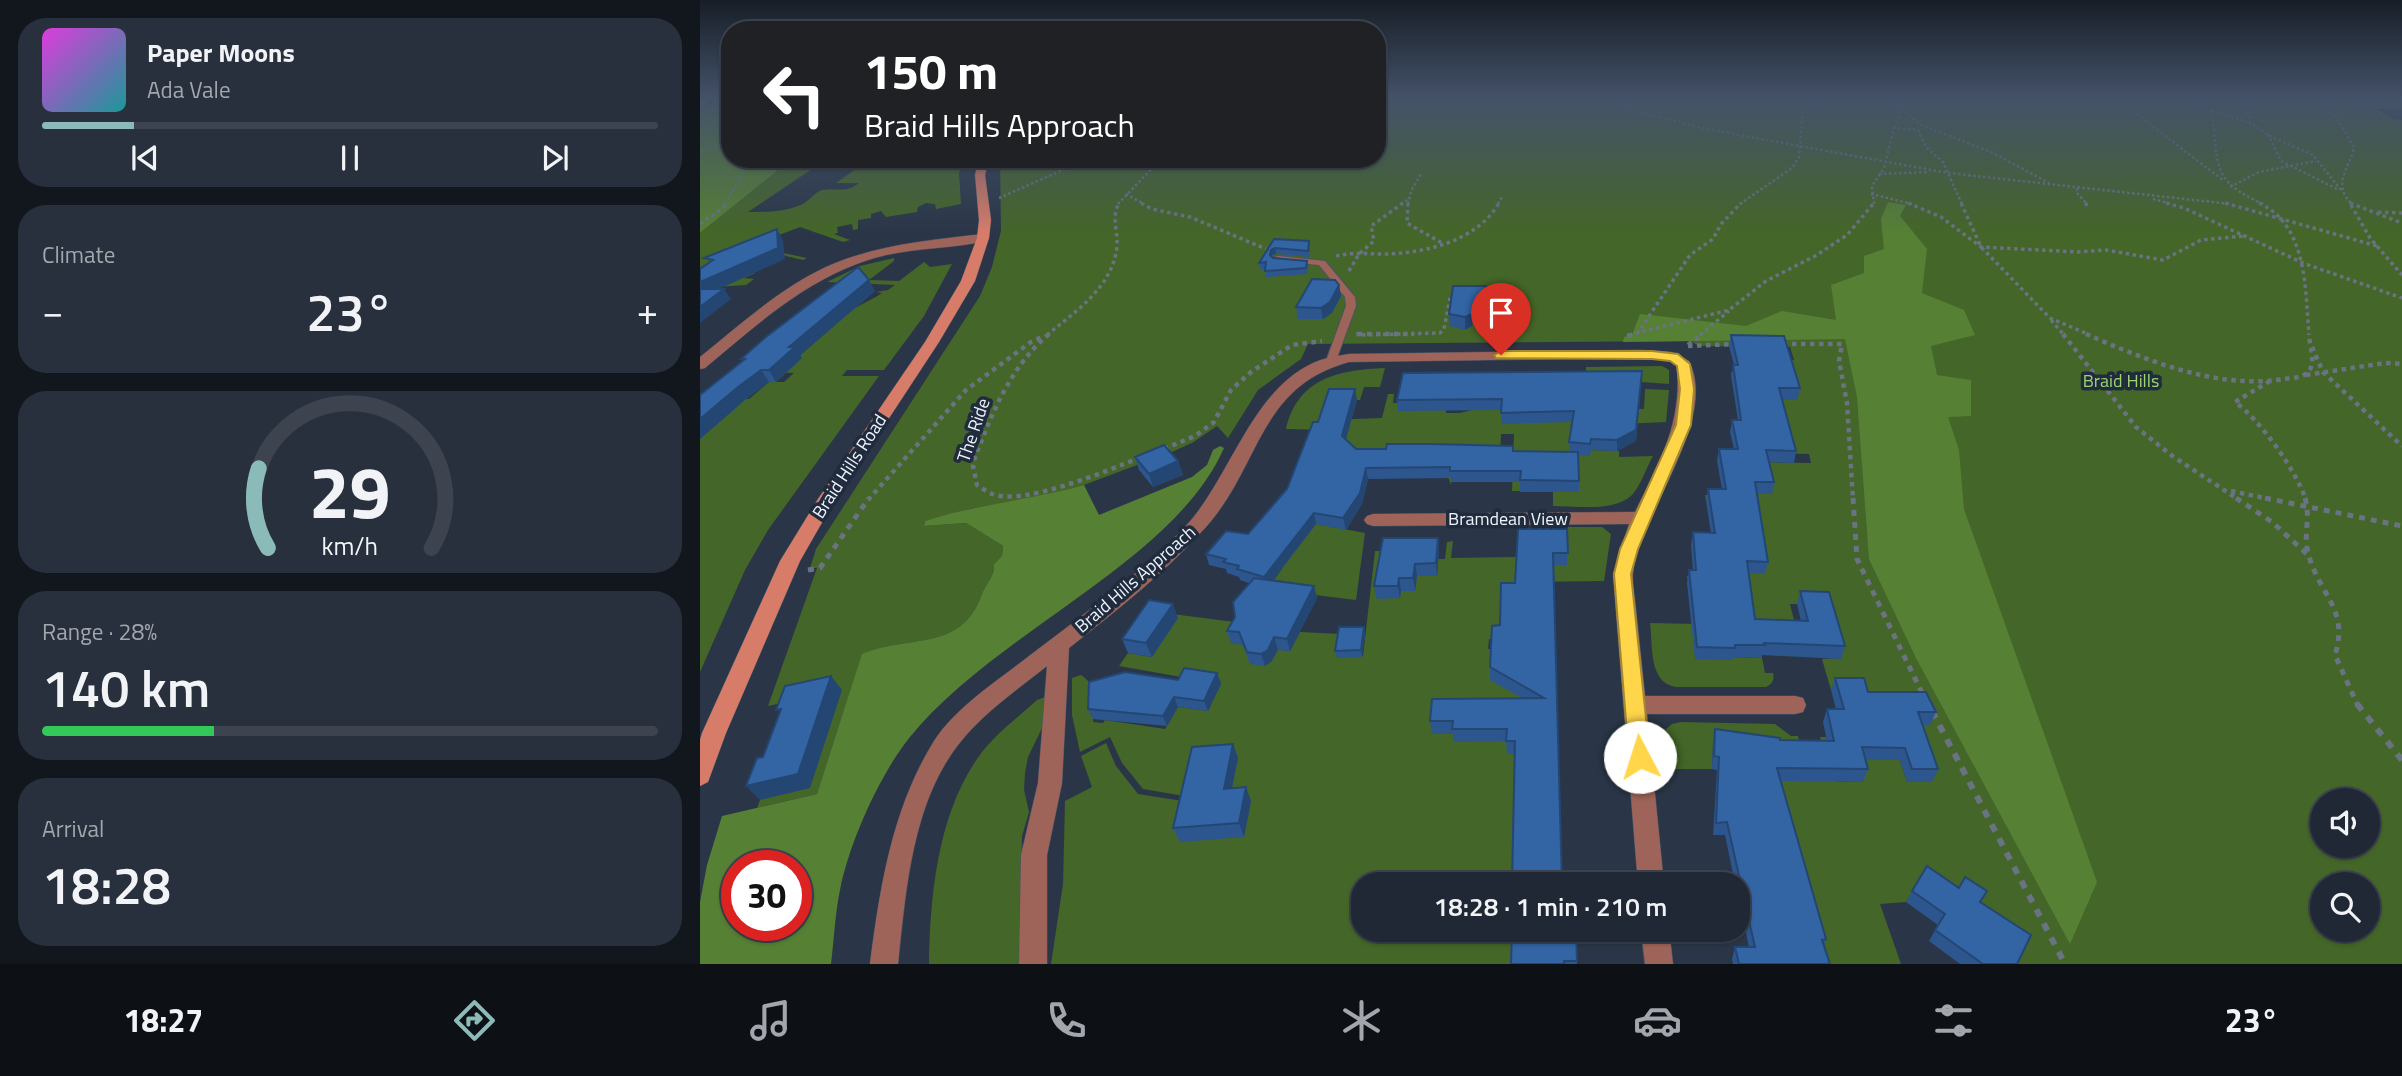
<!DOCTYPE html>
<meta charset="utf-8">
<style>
body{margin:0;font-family:"Titillium Web",sans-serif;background:#28303d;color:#f1f3f6;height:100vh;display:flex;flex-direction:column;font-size:26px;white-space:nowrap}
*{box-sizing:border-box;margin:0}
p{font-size:23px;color:#a2a6ad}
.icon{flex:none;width:38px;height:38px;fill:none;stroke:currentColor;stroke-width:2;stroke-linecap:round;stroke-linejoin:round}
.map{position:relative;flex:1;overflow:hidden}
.drawer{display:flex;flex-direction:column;gap:18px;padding:18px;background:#12161d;width:700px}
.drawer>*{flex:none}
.guide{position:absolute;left:21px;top:21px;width:665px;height:147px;border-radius:28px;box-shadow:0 2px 5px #0004,0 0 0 2px #3d4450;background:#202124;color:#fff;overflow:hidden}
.controls{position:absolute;left:1610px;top:788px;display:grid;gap:14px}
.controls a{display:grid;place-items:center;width:70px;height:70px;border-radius:50%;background:#202835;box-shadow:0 2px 5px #0004,0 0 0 2px #3d4450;font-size:35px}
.speed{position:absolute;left:21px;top:850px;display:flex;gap:14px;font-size:35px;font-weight:700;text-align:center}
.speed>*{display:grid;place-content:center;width:91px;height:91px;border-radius:50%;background:#202835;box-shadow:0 2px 5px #0004,0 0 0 2px #3d4450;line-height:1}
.speed .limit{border:10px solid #d22;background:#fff;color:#111}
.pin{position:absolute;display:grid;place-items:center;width:60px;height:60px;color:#fff;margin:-72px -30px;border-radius:50% 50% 50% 0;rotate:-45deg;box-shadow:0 0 7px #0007}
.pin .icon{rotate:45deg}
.me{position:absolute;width:77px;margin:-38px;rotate:355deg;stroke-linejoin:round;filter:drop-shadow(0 0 5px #0008)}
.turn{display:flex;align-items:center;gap:24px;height:147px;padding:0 28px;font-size:32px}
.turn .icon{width:91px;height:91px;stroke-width:2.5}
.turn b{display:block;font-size:49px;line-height:60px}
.big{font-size:52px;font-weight:600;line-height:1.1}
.drawer .tile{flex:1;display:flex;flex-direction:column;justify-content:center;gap:10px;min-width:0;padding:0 24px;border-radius:28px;background:#28303d}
.drawer .dial{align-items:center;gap:0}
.dial svg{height:182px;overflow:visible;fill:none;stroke:#3d4450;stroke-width:7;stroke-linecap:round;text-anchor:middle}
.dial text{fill:#f1f3f6;stroke:none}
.song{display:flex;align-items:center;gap:21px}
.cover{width:84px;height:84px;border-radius:10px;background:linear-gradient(135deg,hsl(300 70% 55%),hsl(180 70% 35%))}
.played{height:7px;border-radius:4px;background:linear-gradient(90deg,#8bbbb9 15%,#3d4450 15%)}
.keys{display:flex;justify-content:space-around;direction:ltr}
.heat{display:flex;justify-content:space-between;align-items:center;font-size:38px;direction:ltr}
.charge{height:10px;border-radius:5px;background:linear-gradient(90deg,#34c759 28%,#3d4450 0)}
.trip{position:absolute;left:651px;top:872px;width:399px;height:70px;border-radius:28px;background:#202835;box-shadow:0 2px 5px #0004,0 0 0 2px #3d4450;font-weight:600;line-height:70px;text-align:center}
.tab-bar{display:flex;height:112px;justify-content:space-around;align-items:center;background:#0d1015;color:#a2a6ad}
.tab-bar .icon{width:49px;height:49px}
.tab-bar .current{color:#8bbbb9}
.tab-bar b{font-size:32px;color:#f1f3f6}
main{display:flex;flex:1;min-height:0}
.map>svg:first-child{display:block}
</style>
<main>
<section class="drawer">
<div class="tile">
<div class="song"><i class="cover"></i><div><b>Paper Moons</b><p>Ada Vale</p></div></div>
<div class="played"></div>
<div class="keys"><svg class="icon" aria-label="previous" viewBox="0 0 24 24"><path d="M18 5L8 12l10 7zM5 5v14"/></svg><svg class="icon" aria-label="pause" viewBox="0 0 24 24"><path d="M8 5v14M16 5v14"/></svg><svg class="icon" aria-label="next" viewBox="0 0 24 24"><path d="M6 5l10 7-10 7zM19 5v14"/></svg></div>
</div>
<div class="tile"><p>Climate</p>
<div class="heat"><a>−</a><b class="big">23°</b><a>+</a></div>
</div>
<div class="tile dial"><svg viewBox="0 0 100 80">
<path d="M14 69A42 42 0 1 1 86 69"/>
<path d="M14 69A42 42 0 0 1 10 34" stroke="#8bbbb9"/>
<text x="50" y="56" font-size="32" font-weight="700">29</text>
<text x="50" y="72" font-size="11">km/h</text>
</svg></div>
<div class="tile"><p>Range · 28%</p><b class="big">140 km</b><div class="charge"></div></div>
<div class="tile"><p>Arrival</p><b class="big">18:28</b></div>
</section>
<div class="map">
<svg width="1702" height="964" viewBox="0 0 1702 964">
<rect width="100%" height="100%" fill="#2a3647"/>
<path fill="#446628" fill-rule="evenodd" d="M677,99H1702V109H1675L1693,119L1702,120V964H1314L1221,877L1206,902L1180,904L1201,964H1097L1038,884L1024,787L1013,742L1012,769H966L965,730L972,724L981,722L1075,724L1091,736H1098L1109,781L1131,780L1120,737H1126L1138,782H1163L1157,760H1200L1207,782H1231L1159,691L1131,690L1122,659L1141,658L1125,604H1090L1097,633H1076L1033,657L1062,658L1065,673H1073C1075,680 1072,684 1066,687H976C948,683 953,645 950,623L998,624L987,576H993L1055,502L1006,501L1005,495L1038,496L1058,462L1111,463L1109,454L1069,453L1030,430H1085L1032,376L1031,372L1059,373L1080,360H1094L1090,347L999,346L990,341L608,344L601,359L558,390L528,438L517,426L492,443L474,451L384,485L350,495L270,509L225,521L224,526L266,523L303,546L302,556L294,564C295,575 286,583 282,594C261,653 209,634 163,654L117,794L57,808L60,800L141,690L68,706L117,568H110L116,549L280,296L292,267L301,231L300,159H677ZM1622,800H1668V845H1622ZM1622,884H1668V929H1622Z
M92,159H127L48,212C66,212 82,212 98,206C107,204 113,193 122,190C137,187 146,194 159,183H136L160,166L184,168L197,159H264L259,173L261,204L236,209L235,204L226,203L218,207L217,212L186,217L181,211L171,214V218L158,220V229L153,230L152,224L137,227L138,233L134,234L150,240L143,242L100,227L50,246L107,258L103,260L73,253L36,268L55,273L44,278L54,279L46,285L0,288V233Z
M194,258V261L169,280L199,281L224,262L230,267L252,264L224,316L184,370H147L142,376H179L68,530L45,570L0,672V437L31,412V398L49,399L69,382H84L94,373L69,372L96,359L151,311C161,303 171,301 182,293L176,292L188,290L195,285L127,282L160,266Z
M962,366L969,370V384L913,380L923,408L944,409L945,389L969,390L966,422L876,426L889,455L891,450L919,451V457L953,456C946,468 941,486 931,496C913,512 876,506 853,506V492H879L822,471L820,491H812L814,434H801L800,458L754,457L751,485L749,479L689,455L684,479H681L683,460L617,524L665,533L656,600L550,587L570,585L582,569L626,430L586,429C598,378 638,370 685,368L680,387H664L660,400H631L652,419L682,418L688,394H694L693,403H700L699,411H714L715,402L747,403L746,413H760L886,381V367Z
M867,527H902L911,534L904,581L825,582L848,638L789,639L788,649L823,648L797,684L857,683V696H850L779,730L857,754L859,762L815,763V884H663V929H813L812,964H351L363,884L365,801L392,787L381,756L406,743L416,766L438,794L489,802L490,797L443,789L422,763L410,737L380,752L372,715V678L381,675C400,688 393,702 393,722L403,723L405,720L465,729L478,707L508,711L521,684L419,666L428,653L452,657L457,612L542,623L532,643L590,651L600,632L641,634L663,656L675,551H685L701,591L717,571L737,576L738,559H745L747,542L753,541L751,558L817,557V565H867Z
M345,697L344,724L328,757L325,773L324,790L329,812L322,836L319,964H229C230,894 238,810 282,752C298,732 318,717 337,700Z"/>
<path fill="#568034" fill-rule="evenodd" d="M20,99H30V159H92L0,233V112Z
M1188,202L1206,205L1200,216L1227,249L1222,293L1264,310L1275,335L1231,346L1237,375L1271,380V416L1248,417L1259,450L1264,509L1397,882L1370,944L1216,658L1169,559L1157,397L1145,339L923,342L924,337L932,335L940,314L1046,326L1082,311L1136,320L1131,285L1164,273V256L1184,249L1181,219Z
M520,446L524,448C500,503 446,547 399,582C338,628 258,678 210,737C180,774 149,843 140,890C135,914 134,940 131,964H0V902L7,865L22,816L117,794L162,654C209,634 261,653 282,594C286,583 295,576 294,564L302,556L303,546L266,523L224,526L225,521C277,504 332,500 384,485L399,515L492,477L507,465L513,450ZM96,866V926H37V866Z"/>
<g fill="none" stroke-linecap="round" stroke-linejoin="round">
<g stroke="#495464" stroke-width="2">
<path id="lane" d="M0,99H5L8,107L0,111Z
M578,256L625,261L655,297L656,306L635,363H627L626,361L646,306L645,297L619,265L575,261V257Z"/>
</g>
<g stroke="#495464" stroke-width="1">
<path id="street" d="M283,234L287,235V241C254,248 219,248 186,255C114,272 60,322 5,368L0,369V357C40,325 79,289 126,267C175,245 230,240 283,234Z
M941,350L971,352L989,361C1019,421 939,513 933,573C932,585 935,598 936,610C939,639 942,667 945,696H1095L1103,698L1106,705L1103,712L1095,714H947L964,884H938L913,574L929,524L673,526L667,524L664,520L667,516L673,514L935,512C960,461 982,424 977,366L968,360L941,358L649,362C558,387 561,465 506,527C466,572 417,610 369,648L362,783L347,855V964H319L321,855L338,783L347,666C318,689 286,711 262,740C212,800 206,890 198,964H170C180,887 192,809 234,741C255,709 290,686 320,663C376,620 434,579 484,528C530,480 550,392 613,363C624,358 637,356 649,354Z
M941,929H969L973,964H945Z"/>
</g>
<g stroke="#495464" stroke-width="1">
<path id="secondary" d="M279,159H289L285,175L291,220L289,238L275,281L239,342L132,505L100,561L26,733L8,782L0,786V740L2,733L80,561L118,499L225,342L261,281L277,238L279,220L275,175Z"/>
</g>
<path stroke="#697382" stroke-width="2.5" stroke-dasharray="2.5 2.5" stroke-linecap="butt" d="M891,99L1006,129L1248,173L1531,204
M1173,99L1202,109L1219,124L1291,152L1349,183
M1417,99L1524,181
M1477,99L1512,111C1519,164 1509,180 1563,204
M1540,99L1550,115V123L1570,136L1613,155L1641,190
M1615,99L1638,120L1654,147C1650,168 1631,185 1652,204
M1642,99L1683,113
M1512,111L1550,123
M1194,128L1206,99
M1568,134L1581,161L1637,189
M0,151L30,142
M1179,174L1227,172
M1530,187L1559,172L1616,161
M1377,188V193L1387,204
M426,194L444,204
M1171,194L1212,204
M299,198L365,169L417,159
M1453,199L1472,204
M25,204L46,168L62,159
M418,204L461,159
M701,204L707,200
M708,204L711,191L721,174
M798,204L802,197
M1040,204L1092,168L1099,157L1103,110L1134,99
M1174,204L1172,186L1184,168L1194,128L1218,130L1226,147L1243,162L1262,204"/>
<path stroke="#697382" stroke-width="3.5" stroke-dasharray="3.5 3.5" stroke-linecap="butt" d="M441,203L452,209L490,217L566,249
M708,203L707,223L742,243
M1208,203L1241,217L1281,247L1378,252L1406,250L1463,260L1501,240L1544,236
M1261,203L1281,247L1350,318L1390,335
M1385,203L1388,206
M1466,203L1484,208L1603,263L1702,298
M1525,203L1677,246
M1559,203C1608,226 1605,289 1609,335
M1650,203L1702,223
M1651,205L1670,238L1702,275
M1678,212L1702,213
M0,224L23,208L26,203
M636,256C652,252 668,254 685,254C726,253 777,241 799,203
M649,271L659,254L674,241L671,226L703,203
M1351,320L1364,335
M658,332V335L740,333L744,329L750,298
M937,334L990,255L1013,239L1021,224L1041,203
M347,335C376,311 413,287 417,246C418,229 411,218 419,203
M929,335L1029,310L1066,281L1117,255L1147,235L1174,203
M1000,335L1029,311"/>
<path stroke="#697382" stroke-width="4.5" stroke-dasharray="4.5 4.5" stroke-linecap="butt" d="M349,334C311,366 293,411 275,457L273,466L277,485C282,488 287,492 292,494C325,506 406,471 439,458
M658,334H714
M1363,334L1436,427L1471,455L1539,500
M1386,334C1446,360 1517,390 1584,379C1591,378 1604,378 1609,371C1616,362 1609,344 1609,334
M927,336L936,334
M1083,344H1142L1139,361L1147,403L1153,500
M988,345L1002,334
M988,346L1035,344
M1612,347L1623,372L1702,446
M1606,375L1685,363L1702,364
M1570,381L1535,402C1560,420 1596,470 1606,500
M464,449L495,436L514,422L531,390L551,372L592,345L622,341
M1531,491L1574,500
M168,500L266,390L331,342L344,336"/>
<path stroke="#697382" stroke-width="5" stroke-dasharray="6 6" stroke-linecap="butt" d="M1153,498L1157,559L1224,697
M1536,498L1572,522L1608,555
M1565,498L1702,526
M1605,498C1611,518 1603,535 1608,552C1617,593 1650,608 1635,655L1658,706
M108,570L120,568L169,498"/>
<path stroke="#697382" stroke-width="6" stroke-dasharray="8 8" stroke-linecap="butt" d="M1657,704L1702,760
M1232,711L1365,964"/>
<use href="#lane" fill="#9f6459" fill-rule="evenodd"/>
<use href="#street" fill="#9f6459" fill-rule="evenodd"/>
<use href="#secondary" fill="#d87c6a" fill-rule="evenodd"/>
</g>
<path fill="#2c568d" d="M574,239L609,241L610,247L609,257L576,254L572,255V257L607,261L608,267L607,274L566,277L565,269H560L559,263Z
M639,285L641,296L632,313L623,319H598L596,307Z
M786,286L787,298L784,326H772L765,330L750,326L749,314Z
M175,291L100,355L102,358L76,382H69L46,399L0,439V395L43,361L41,359Z
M1031,335L1100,388L1097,400H1082L1096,451L1094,463L1069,462L1074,482L1072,494H1057L1068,562L1065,574L1049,573L1055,619L1101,621L1097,604L1100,591L1145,646L1141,659L1062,655V658L1033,657V660L995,659L987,583L989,570H993L991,545L993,532L1011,533L1006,501L1008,489H1022L1017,461L1019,449H1034L1030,432L1032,420H1038L1031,376L1034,365L1029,346Z
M942,371L936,441L917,451L891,450L890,456L879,455V492H820V482H751V478L668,479L662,504L646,530L616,524L573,580L614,586L617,598L590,651L578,650L571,662L565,666L550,664L543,645L531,643L527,631L535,617L549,583L540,580L539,577L527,573L526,569L509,565L506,554L548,534L587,489L618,422L655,389L657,400L646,439L656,449L869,452V442L872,422L802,424L801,410L698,411L697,400Z
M435,457L478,461L483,475L453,487L439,470Z
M867,529V565H853L862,884L814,754H807L806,741L754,742L753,734H732L730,721L822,698L790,680V667L800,625L815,583Z
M738,538L739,550L737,576H717L715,591H701L700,598L677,599L674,586Z
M478,618L452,657L428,653L422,639Z
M665,634L662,657L637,658L635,651Z
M1135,678L1168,692L1236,712L1230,725H1223L1238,769L1232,782H1207L1200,760H1165L1168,769L1163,782L1081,781L1126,939L1124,945L1130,964H1033L1032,959L1035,947H1049L1038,895V884H1035L1025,835H1013L1017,770L1012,769L1013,741L1015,729L1080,740L1127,741L1123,722L1127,709H1136L1131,690Z
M521,683L508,711L478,707L467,726L393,719L388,709Z
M533,744L538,758L532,788L551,801L544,837L480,842L473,828Z
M1212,891L1317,964H1260L1229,941L1238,925L1206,902Z
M876,929L877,964H811Z"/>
<path fill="#244673" d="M77,229L83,240L85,259L1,297L0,282Z
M575,248L576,254L572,255L571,261V250Z
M169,280L175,291L100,355L102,358L76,382L69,370L89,347Z
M639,285L641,296L632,313L623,319L621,308Z
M786,286L787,298L784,326L783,314Z
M24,289L31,299L0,323V307Z
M772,314V326L765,330V317Z
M61,370L69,382L46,399L0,439V419L38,387Z
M942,371L936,441L917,451V440Z
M655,389L657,400L644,446L642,436Z
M478,461L483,475L453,487L449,474Z
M666,468L668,479L662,504L646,530L643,518Z
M614,513L616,524L567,588L564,577Z
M738,538L739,550L737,576L736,563Z
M715,564L717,576L715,591L713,578Z
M699,578L701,591L700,598L698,586Z
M614,586L617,598L590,651L587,639Z
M473,604L478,618L452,657L446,643Z
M664,627L665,634L662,657L661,650Z
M574,637L578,650L571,662L565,666L561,654Z
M517,673L521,683L508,711L504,701Z
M131,676L142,690L110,788L60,800L46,786Z
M474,697L478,707L467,726L463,716Z
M533,744L538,758L529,803L524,789Z
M546,787L551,801L544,837L539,823Z"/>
<path fill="#3364a4" stroke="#244673" stroke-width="2" d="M77,229L78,248L0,282V269L13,260L4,258Z
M574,239L609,241L608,251L575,248L571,250L570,255L573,258L607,261L606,268L565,271L566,262L559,263Z
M158,267L169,280L89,347H95L69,370H61L38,387L0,419V395L45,359H41L66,337Z
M612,279L635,280L639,285L630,302L621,308L596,307Z
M753,286H786L783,314H772L765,317L749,314Z
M0,289H24L0,307Z
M1031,335L1084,336L1100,388H1079L1096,451L1066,450L1074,482H1055L1068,562L1047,561L1055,619L1108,621L1100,591L1129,592L1145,646L1064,643L1065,645H1035V648L997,647L989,570H996L993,532L1015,533L1008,489H1026L1019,449H1038L1032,420H1041L1033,365H1038Z
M942,371L936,430L917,440L891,439L890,444L869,442L874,411L801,413L802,399L697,400L703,373Z
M629,389H655L642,436L656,449H686L687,444H730L813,446V451L878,452L879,481L820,480L821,471H750V467L666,468L660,493L643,518L614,513L564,577L537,569L539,566L523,562L526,559L506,554L526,531L548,534L587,489L613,422H618Z
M464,445L478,461L449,474L435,457Z
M818,529H867L868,553H853L862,884H812L815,741H806L807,729H752L753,721H730L732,699L844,698L790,667L792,626L800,625L801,583H815Z
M683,538H738L736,563L715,564L713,578H699L698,586H674Z
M554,578L614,586L587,639L574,637L568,650L561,654L547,652L539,632L527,631L535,617L533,602Z
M449,600L473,604L446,643L422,639Z
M639,627H664L661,650L635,651Z
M484,668L517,673L504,701L474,697L463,716L388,709L389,682L425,672L478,680Z
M131,676L98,774L46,786L57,758L63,757L81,709L76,710L85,686Z
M1135,678H1164L1168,692H1226L1236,712H1218L1238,769H1212L1205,748L1162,747L1168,769L1077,768L1126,939L1122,940L1130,964H1039L1035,947H1055L1027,822L1016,823L1019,757L1014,756L1015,729L1080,738V740L1134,741L1127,709H1144Z
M533,744L524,789L546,787L539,823L473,828L492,747Z
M1227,866L1259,888L1265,877L1287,891L1280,902L1331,935L1317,964H1283L1235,930L1245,914L1212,891Z
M812,929H876L877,961H864V964H811Z"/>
<linearGradient id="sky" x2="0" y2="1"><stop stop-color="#171e27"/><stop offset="0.42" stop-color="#445269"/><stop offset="1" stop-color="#445269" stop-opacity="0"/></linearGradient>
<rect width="1702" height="234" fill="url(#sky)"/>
<path fill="#ffd54a" stroke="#a68a30" stroke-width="2" d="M801,351H952L978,354L990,364L994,389L991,425L938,549L931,574L950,757L947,764L940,767L932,764L929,757L914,574L920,549L976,425L980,389L977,366L970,361L952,359L796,358L794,355Z"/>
<g text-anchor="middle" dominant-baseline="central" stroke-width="7" stroke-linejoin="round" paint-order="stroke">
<g font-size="18" fill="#9bd46f" stroke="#202c3d">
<text x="1421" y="380">Braid Hills</text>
</g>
<g font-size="18" fill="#eef4fd" stroke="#202c3d">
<text transform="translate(273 430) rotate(-71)">The Ride</text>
<text transform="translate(149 466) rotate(-57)">Braid Hills Road</text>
<text x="808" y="518">Bramdean View</text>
<text transform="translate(435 579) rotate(-41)">Braid Hills Approach</text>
</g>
</g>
</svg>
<div class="controls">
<a><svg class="icon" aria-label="sound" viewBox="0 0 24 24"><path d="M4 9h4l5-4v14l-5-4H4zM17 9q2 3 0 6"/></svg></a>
<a><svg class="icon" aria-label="search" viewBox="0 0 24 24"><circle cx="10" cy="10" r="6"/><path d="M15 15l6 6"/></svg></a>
</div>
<div class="speed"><div class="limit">30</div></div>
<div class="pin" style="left:801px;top:355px;background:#d93025"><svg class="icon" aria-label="arrive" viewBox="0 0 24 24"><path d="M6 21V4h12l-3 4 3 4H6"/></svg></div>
<svg class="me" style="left:940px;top:757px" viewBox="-20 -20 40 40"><circle r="19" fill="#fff"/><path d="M0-13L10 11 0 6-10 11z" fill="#ffd54a"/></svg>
<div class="trip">18:28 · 1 min · 210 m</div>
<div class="guide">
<div class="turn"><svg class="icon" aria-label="left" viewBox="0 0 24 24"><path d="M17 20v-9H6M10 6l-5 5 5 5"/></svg><div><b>150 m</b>Braid Hills Approach</div></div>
</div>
</div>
</main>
<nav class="tab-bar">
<b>18:27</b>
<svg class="icon current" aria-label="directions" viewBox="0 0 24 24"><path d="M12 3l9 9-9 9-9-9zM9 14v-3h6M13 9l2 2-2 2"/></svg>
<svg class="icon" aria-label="music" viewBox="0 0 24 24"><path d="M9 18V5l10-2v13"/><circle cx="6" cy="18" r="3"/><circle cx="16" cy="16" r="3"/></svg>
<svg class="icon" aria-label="phone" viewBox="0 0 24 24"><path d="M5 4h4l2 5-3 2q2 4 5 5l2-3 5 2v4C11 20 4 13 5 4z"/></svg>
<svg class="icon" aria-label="climate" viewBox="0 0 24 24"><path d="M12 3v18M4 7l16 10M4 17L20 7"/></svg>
<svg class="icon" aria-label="car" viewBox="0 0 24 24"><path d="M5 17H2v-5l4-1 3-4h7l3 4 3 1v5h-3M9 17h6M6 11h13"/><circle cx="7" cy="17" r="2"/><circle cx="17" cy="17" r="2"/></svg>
<svg class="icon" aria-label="filters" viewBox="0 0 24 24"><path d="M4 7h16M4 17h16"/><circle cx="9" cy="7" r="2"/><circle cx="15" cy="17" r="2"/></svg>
<b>23°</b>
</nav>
